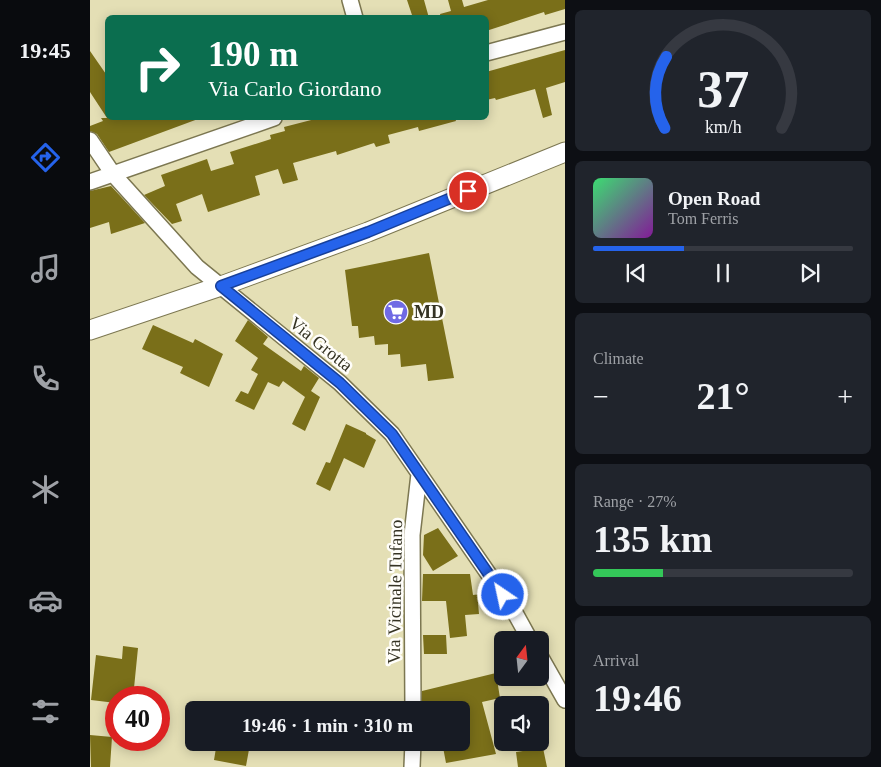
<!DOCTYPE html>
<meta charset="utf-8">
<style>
body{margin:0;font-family:"Times New Roman",serif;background:#20242c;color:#f1f3f6;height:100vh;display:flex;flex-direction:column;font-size:19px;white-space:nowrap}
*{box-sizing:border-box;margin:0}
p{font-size:16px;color:#9ea1a6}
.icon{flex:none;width:28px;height:28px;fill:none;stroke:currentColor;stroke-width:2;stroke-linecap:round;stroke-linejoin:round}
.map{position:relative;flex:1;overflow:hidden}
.details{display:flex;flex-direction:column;gap:10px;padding:10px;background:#0d0f14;width:316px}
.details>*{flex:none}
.hud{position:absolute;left:15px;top:15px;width:384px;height:105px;border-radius:8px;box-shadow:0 2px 12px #0003;background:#0b6e4f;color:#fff;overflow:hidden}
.needle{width:32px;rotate:15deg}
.controls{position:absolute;left:404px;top:631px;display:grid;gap:10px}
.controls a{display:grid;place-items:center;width:55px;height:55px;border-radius:8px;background:#171b24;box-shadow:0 2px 12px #0003;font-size:25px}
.speed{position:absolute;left:15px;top:686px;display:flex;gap:10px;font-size:25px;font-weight:700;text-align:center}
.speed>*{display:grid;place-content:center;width:65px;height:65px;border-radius:50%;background:#171b24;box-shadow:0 2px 12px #0003;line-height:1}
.speed .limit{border:8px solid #d22;background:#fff;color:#111}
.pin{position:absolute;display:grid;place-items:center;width:42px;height:42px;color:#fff;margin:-21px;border:2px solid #fff;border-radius:50%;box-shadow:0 1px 5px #0007}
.me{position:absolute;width:55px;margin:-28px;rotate:326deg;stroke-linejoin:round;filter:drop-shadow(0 0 4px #0008)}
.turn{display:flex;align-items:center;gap:18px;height:105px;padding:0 20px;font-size:22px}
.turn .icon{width:65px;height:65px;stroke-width:2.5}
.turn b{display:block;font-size:35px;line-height:42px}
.big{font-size:38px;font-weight:600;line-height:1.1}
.details .widget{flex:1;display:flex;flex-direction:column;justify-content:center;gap:8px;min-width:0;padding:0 18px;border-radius:8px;background:#20242c}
.details .dial{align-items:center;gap:0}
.dial svg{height:130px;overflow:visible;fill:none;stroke:#363941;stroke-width:7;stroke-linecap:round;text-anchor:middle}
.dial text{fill:#f1f3f6;stroke:none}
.song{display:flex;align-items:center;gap:15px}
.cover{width:60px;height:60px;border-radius:8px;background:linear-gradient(135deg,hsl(140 70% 55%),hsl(290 70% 35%))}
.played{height:5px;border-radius:2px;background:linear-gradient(90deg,#2563eb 35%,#363941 35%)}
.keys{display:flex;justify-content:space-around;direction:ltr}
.heat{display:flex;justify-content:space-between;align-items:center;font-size:28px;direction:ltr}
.charge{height:8px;border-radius:4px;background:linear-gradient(90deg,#34c759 27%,#363941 0)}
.trip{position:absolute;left:95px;top:701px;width:285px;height:50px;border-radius:8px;background:#171b24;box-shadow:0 2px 12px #0003;font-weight:600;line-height:50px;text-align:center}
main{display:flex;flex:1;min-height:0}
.menu{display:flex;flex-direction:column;width:90px;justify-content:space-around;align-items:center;background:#090b0e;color:#9ea1a6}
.menu .icon{width:35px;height:35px}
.menu .selected{color:#2563eb}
.menu b{font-size:22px;color:#f1f3f6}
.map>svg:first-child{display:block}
</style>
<main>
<nav class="menu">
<b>19:45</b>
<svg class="icon selected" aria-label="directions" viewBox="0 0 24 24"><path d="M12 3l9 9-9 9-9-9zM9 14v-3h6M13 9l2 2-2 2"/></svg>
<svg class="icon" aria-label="music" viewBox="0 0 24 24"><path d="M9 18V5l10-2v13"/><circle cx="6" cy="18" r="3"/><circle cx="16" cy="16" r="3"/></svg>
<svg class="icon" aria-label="phone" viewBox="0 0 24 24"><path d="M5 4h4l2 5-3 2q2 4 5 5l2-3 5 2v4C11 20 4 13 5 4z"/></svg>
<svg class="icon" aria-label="climate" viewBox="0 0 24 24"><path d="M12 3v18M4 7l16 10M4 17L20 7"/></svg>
<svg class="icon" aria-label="car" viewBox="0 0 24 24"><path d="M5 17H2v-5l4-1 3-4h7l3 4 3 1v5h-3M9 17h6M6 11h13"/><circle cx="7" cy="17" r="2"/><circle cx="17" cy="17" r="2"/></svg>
<svg class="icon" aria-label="filters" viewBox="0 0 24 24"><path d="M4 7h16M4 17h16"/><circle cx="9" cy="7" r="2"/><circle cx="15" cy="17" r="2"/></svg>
</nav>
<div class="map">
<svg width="475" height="767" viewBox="0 0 475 767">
<rect width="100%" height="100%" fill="#e4dfb5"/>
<path fill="#7a6f19" d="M317,0H334L339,18H323Z
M358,0H372L374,7L398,0H475V9L455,15L454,12L396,31V18H351L350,14L361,11Z
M475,50V82L456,88L462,115L453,118L445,89L406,100L405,98L396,100V72Z
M0,51L18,77V118L108,119L19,152L7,134L0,131V126L13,121L11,118H17L0,92Z
M229,118H365L366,121L329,131L328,127L298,135L300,143L286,147L284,143L247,155L246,151L203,163L208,180L193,184L188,169L165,176L170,195L118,212L112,194L86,204L92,221L82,224L54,195L75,186L71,175L117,159L121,171L144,164L140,152L181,139L180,135L195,131L194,127Z
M21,186L34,200L55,223L21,234L19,222L0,228V191Z
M339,253L364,378L338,381L336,364L311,367L310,354L298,355V344L285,345L284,336L269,338L268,326H262L255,270Z
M158,320L178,337L173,344L211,371L214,366L229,378L221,391L230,397L215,431L202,424L215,397L193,381L189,387L178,382L164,410L145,401L151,391L158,394L168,374L161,370L168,358L145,341Z
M63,325L103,343L105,339L133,354L119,387L90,373L93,367L52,349Z
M256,424L276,433V434L286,440L274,468L254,458L240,491L226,484L236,462L240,463Z
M348,528L368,556L343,571L333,555L334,535Z
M333,574H380L383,595L391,594L388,603L389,614L375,615L377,636L360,638L356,601H332Z
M333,635H356L357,654H334Z
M33,646L48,648L43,698H26V703L1,700L6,655L32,659Z
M406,673L410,698L392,702L406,754L356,763L352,742H371V710H332V691Z
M0,735L22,737L20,767H1Z
M127,742L160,744L156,766L124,760Z
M453,748L457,767H428L426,752Z"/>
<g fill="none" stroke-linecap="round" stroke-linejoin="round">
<g stroke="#7c7751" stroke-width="18">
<path id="minor" d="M260,0L265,18
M396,53L475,32
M0,140L23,174L107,267L250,383L302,434L424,611L440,640
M0,182L184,118
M450,656L475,700
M323,710L322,535L329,474
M322,767L323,742"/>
</g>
<g stroke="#7c7751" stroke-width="21">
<path id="major" d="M0,330L131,286L278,232L475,152"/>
</g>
<use href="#minor" stroke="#fff" stroke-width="15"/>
<use href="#major" stroke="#fff" stroke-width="19"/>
</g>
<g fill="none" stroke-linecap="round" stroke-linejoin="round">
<g stroke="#184099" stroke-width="12">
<path id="route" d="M378,191L278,232L131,286L250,383L302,434L413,595"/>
</g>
<use href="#route" stroke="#2563eb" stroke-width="9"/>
</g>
<defs>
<g id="supermarket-disc" transform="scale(1.25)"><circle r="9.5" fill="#706ae4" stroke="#fffefa"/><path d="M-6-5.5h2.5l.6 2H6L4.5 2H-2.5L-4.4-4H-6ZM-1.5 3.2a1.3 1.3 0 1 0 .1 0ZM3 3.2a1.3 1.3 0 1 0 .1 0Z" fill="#fff"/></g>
</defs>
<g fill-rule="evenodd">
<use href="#supermarket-disc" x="306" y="312"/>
</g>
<g text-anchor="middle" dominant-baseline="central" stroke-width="5" stroke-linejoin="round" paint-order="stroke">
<g font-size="18" font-weight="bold" fill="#353323" stroke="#fffefa" text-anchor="start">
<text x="324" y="312">MD</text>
</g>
<g font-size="18" fill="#353323" stroke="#fffefa">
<text transform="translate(231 344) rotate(39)">Via Grotta</text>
<text transform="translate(305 592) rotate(-89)">Via Vicinale Tufano</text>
</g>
</g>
</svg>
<div class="controls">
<a><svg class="needle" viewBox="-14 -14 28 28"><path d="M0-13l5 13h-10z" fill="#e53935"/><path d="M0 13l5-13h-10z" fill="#9ea1a6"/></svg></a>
<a><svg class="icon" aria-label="sound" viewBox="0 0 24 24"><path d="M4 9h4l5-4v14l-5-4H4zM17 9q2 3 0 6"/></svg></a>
</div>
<div class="speed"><div class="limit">40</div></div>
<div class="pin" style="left:378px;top:191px;background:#d93025"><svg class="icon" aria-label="arrive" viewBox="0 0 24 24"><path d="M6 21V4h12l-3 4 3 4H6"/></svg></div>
<svg class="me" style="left:413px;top:595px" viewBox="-20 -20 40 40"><circle r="17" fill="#2563eb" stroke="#fff" stroke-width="3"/><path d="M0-11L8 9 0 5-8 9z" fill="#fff"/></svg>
<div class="trip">19:46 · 1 min · 310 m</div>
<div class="hud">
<div class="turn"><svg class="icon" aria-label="right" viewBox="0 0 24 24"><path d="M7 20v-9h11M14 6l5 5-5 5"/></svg><div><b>190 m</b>Via Carlo Giordano</div></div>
</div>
</div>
<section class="details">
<div class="widget dial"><svg viewBox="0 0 100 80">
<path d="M14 69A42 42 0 1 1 86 69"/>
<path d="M14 69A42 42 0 0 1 15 25" stroke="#2563eb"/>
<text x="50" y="56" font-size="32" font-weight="700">37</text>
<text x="50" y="72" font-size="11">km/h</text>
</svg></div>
<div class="widget">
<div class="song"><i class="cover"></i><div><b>Open Road</b><p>Tom Ferris</p></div></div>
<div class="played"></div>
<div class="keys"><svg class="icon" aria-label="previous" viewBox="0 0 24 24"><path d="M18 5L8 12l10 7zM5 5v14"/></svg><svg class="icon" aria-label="pause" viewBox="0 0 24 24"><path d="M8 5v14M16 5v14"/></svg><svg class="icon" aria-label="next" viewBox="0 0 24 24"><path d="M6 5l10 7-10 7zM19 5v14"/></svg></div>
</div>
<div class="widget"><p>Climate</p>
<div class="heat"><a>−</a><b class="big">21°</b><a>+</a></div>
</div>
<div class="widget"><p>Range · 27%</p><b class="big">135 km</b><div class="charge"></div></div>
<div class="widget"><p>Arrival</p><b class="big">19:46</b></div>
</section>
</main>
